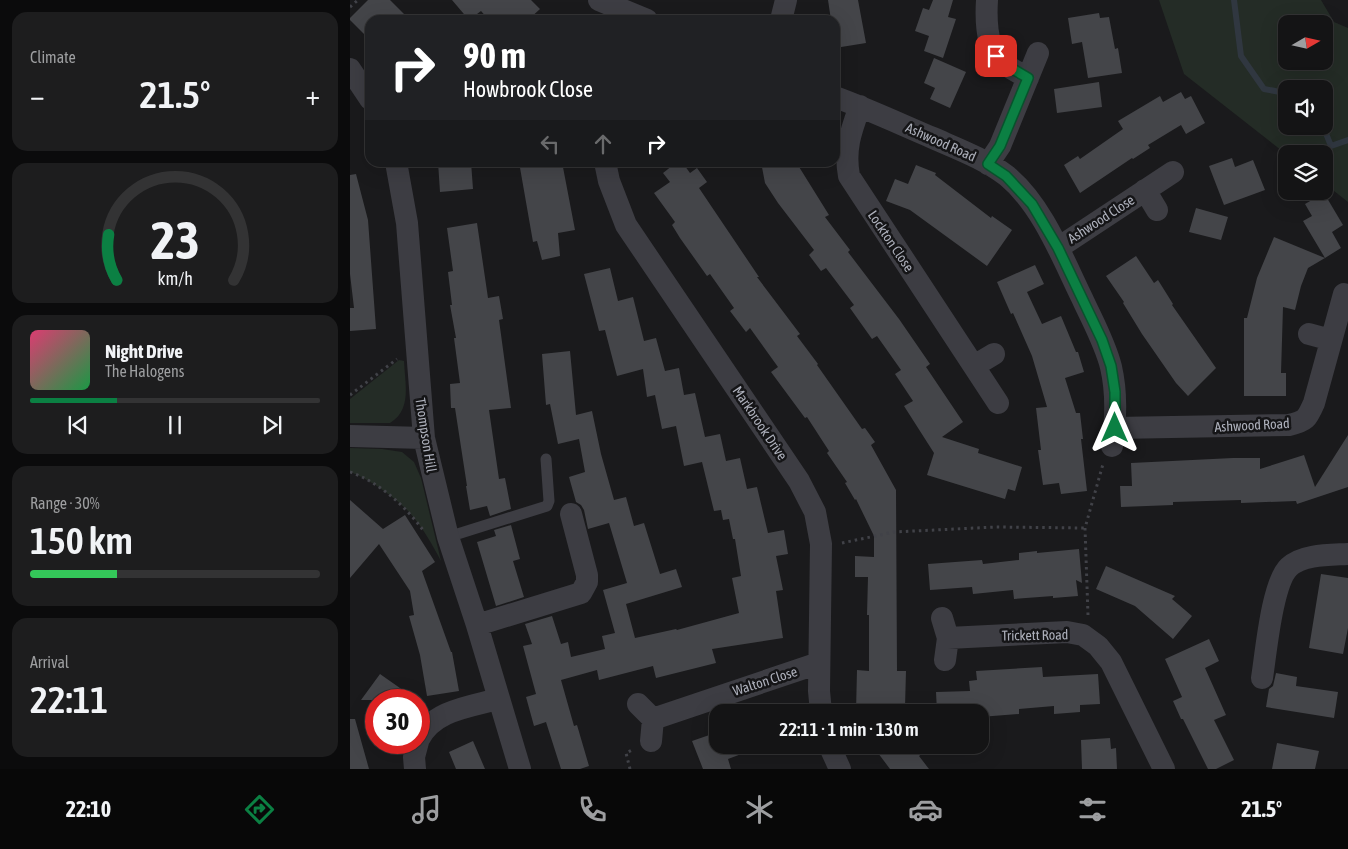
<!DOCTYPE html>
<meta charset="utf-8">
<style>
body{margin:0;font-family:"Asap Condensed",sans-serif;background:#1d1d1e;color:#f1f3f6;height:100vh;display:flex;flex-direction:column;font-size:19px;white-space:nowrap}
*{box-sizing:border-box;margin:0}
p{font-size:16px;color:#9d9ea0}
.icon{flex:none;width:28px;height:28px;fill:none;stroke:currentColor;stroke-width:2;stroke-linecap:round;stroke-linejoin:round}
.map{position:relative;flex:1;overflow:hidden}
.sheet{display:flex;flex-direction:column;gap:12px;padding:12px;background:#0b0b0c;width:350px}
.sheet>*{flex:none}
.guide{position:absolute;left:15px;top:15px;width:475px;height:152px;border-radius:15px;box-shadow:0 5px 20px #0002,0 0 0 1px #333334;background:#202124;color:#fff;overflow:hidden}
.needle{width:32px;rotate:81deg}
.buttons{position:absolute;left:928px;top:15px;display:grid;gap:10px}
.buttons a{display:grid;place-items:center;width:55px;height:55px;border-radius:10px;background:#141415;box-shadow:0 5px 20px #0002,0 0 0 1px #333334;font-size:25px}
.speed{position:absolute;left:15px;top:689px;display:flex;gap:10px;font-size:25px;font-weight:700;text-align:center}
.speed>*{display:grid;place-content:center;width:65px;height:65px;border-radius:50%;background:#141415;box-shadow:0 5px 20px #0002,0 0 0 1px #333334;line-height:1}
.speed .limit{border:8px solid #d22;background:#fff;color:#111}
.pin{position:absolute;display:grid;place-items:center;width:42px;height:42px;color:#fff;margin:-21px;border-radius:10px;box-shadow:0 2px 8px #0006}
.me{position:absolute;width:55px;margin:-28px;rotate:0deg;stroke-linejoin:round;filter:drop-shadow(0 0 4px #0008)}
.turn{display:flex;align-items:center;gap:18px;height:105px;padding:0 15px;font-size:22px}
.turn .icon{width:65px;height:65px;stroke-width:2.5}
.turn b{display:block;font-size:35px;line-height:42px}
.lanes{display:flex;align-items:center;height:48px;padding:0 15px;background:#0003;justify-content:center;gap:25px;direction:ltr}
.lanes .off{opacity:.35}
.big{font-size:38px;font-weight:600;line-height:1.1}
.sheet .tile{flex:1;display:flex;flex-direction:column;justify-content:center;gap:8px;min-width:0;padding:0 18px;border-radius:15px;background:#1d1d1e}
.sheet .dial{align-items:center;gap:0}
.dial svg{height:130px;overflow:visible;fill:none;stroke:#333334;stroke-width:7;stroke-linecap:round;text-anchor:middle}
.dial text{fill:#f1f3f6;stroke:none}
.song{display:flex;align-items:center;gap:15px}
.cover{width:60px;height:60px;border-radius:8px;background:linear-gradient(135deg,hsl(340 70% 55%),hsl(140 70% 35%))}
.played{height:5px;border-radius:2px;background:linear-gradient(90deg,#0b8043 30%,#333334 30%)}
.keys{display:flex;justify-content:space-around;direction:ltr}
.heat{display:flex;justify-content:space-between;align-items:center;font-size:28px;direction:ltr}
.charge{height:8px;border-radius:4px;background:linear-gradient(90deg,#34c759 30%,#333334 0)}
.trip{position:absolute;left:359px;top:704px;width:280px;height:50px;border-radius:15px;background:#141415;box-shadow:0 5px 20px #0002,0 0 0 1px #333334;font-weight:600;line-height:50px;text-align:center}
.tabs{display:flex;height:80px;justify-content:space-around;align-items:center;background:#080808;color:#9d9ea0}
.tabs .icon{width:35px;height:35px}
.tabs .selected{color:#0b8043}
.tabs b{font-size:22px;color:#f1f3f6}
main{display:flex;flex:1;min-height:0}
.map>svg:first-child{display:block}
</style>
<main>
<section class="sheet">
<div class="tile"><p>Climate</p>
<div class="heat"><a>−</a><b class="big">21.5°</b><a>+</a></div>
</div>
<div class="tile dial"><svg viewBox="0 0 100 80">
<path d="M14 69A42 42 0 1 1 86 69"/>
<path d="M14 69A42 42 0 0 1 9 41" stroke="#0b8043"/>
<text x="50" y="56" font-size="32" font-weight="700">23</text>
<text x="50" y="72" font-size="11">km/h</text>
</svg></div>
<div class="tile">
<div class="song"><i class="cover"></i><div><b>Night Drive</b><p>The Halogens</p></div></div>
<div class="played"></div>
<div class="keys"><svg class="icon" aria-label="previous" viewBox="0 0 24 24"><path d="M18 5L8 12l10 7zM5 5v14"/></svg><svg class="icon" aria-label="pause" viewBox="0 0 24 24"><path d="M8 5v14M16 5v14"/></svg><svg class="icon" aria-label="next" viewBox="0 0 24 24"><path d="M6 5l10 7-10 7zM19 5v14"/></svg></div>
</div>
<div class="tile"><p>Range · 30%</p><b class="big">150 km</b><div class="charge"></div></div>
<div class="tile"><p>Arrival</p><b class="big">22:11</b></div>
</section>
<div class="map">
<svg width="998" height="769" viewBox="0 0 998 769">
<rect width="100%" height="100%" fill="#1a1a1c"/>
<path fill="#242c26" fill-rule="evenodd" d="M809,0H971L984,22L998,28V202L974,183V154H936L834,74ZM936,24H974V61H936ZM936,89H974V126H936Z
M49,360L54,361C55,384 62,410 40,423H0V399Z
M0,448L32,449L52,452L64,462L71,478L91,561C82,544 72,526 59,512C46,498 18,478 0,472Z"/>
<g fill="none" stroke-linecap="round" stroke-linejoin="round">
<path stroke="#303740" stroke-width="6" d="M884,0L891,56L914,89L936,93
M973,126L981,146L998,140"/>
</g>
<path fill="#444549" d="M18,0H40L60,20H20V40L0,20V18Z
M102,0H181L190,9L178,20H139L131,11L119,20Z
M478,0H508L516,43L485,48V20H481Z
M583,0H603L598,17L606,19L593,58L574,51L579,36L565,31L573,8L579,10Z
M749,13L750,18L759,17L765,49L768,48L772,73L738,78L732,42L722,44L718,18Z
M584,58L616,72L600,108L580,99L585,88L574,83Z
M749,82L752,107L707,113L704,89Z
M831,92L835,99L841,96L855,123L836,134L831,125L798,145L800,148L783,159L782,158L730,193L714,165L728,156L730,159L773,129L768,121L810,96L813,102Z
M882,158L885,167L903,160L915,190L874,205L859,166Z
M88,162H121L123,189L90,192Z
M169,162H212L225,230L208,233L210,256L192,260L187,241L183,242Z
M327,162H332L340,173L347,168L357,182L349,188L409,277H407L450,334L447,336L468,364L467,365L512,429L515,428L525,442L521,445L546,490L547,671H556L555,707H548L549,712H506L507,670L519,671V615H517L518,577H505V556L524,557V536L506,499L505,500L495,483L497,482L477,453L479,451L457,417L455,418L421,372L428,367L400,328L396,332L380,311L384,308L360,274L357,276L330,238L322,225L325,222L304,193L320,182L313,173Z
M411,162H446L479,215L475,217L500,250L498,252L549,319L580,364L576,367L613,422L592,437L629,449L628,453L672,467L665,491L658,489L655,499L577,475L584,453L554,406L563,401L545,374L551,370L527,336L522,339L500,308L504,305L476,268L471,271L459,255L464,250L428,203L415,183Z
M566,165L586,173L585,175L641,218L642,216L662,230L637,266L560,210L536,201L545,179L558,184Z
M6,174L18,220L26,329L0,331V308H4L0,274V175Z
M974,193L993,225L982,232L991,248L975,258L953,221L962,216L955,204Z
M846,208L878,217L871,240L839,232Z
M127,223L138,298L149,296L153,319L149,320L161,408L139,410L149,479L155,478L161,509L140,516L137,506L120,510L116,486H117L105,408H101L100,384L110,383L104,338H106L100,305H102L98,272L103,271L97,228Z
M924,237L975,258L958,268L951,286L945,310L933,307L931,373H936V396H894V318H897L907,278Z
M786,256L804,283L808,280L823,304L822,305L866,368L838,396L826,383L792,334L773,303L774,302L756,276Z
M685,265L694,284L677,292L692,324L711,316L726,352H728L734,372L715,378L726,413H730L733,439H731L737,491L711,494L709,483L693,485L688,450H691L686,408L697,407L682,356L663,313L661,314L647,282Z
M260,268L268,301L283,297L294,341L306,338L315,371L329,368L334,395L345,393L355,437L370,434L376,461L390,458L397,489L407,487L418,533L434,530L438,554L426,556L433,590L426,591L433,638L362,649L366,663L306,678L303,666L249,680L247,670L211,680L224,726L227,725L239,766L230,769H211L196,722L184,726L176,697L186,694L173,646L182,644L175,624L202,616L211,644L218,642L221,657L255,649L252,636L265,633L253,590L277,583L259,523L238,529L234,510L231,505L226,502L219,477L235,472L229,439L208,444L200,404L196,405L192,354L220,351L226,415L242,411L251,454L264,500L276,497L284,526L294,523L310,574L326,569L332,587L276,604L285,638L326,629L327,630L389,613L382,578L391,576L385,539H383L379,519L373,520L371,510L364,511L352,462L334,466L326,426L312,429L305,395L297,397L293,369L267,376L255,330L249,331L234,274Z
M998,435V487L947,504L946,501L891,503V500L823,502V505L771,507L770,486H782L781,463L883,458H910V469L954,455L965,487Z
M0,500L33,529L55,515L85,562L72,571L101,652H102L109,691L77,696L70,655L59,616L64,615L60,591L29,544L0,578Z
M161,525L170,559L163,561L174,597L146,606L127,542L146,536L144,530Z
M729,549L732,583L726,580L728,596L703,598V596L664,599L663,590L623,594L622,587L580,590L578,564L632,560L633,564L669,560V553L687,551V553Z
M756,566L825,596L822,599L842,616L823,639L785,606L746,589Z
M971,574L998,578V628L993,654L959,648Z
M859,639L869,661L855,668L876,715L864,720L884,760L866,769H858L833,719H831L823,701L832,697L815,659Z
M692,667L693,677L748,674L750,704L730,705V712L704,714V706L669,709V714L630,717V712H587L586,692L620,691L619,681L627,680L626,671Z
M926,673L947,677L946,686L988,692L984,718L916,707L919,689L923,686Z
M30,674L67,700H11Z
M0,719H5L19,769H0Z
M368,732V745H410V747L378,759L381,769H353L342,741Z
M760,738L761,749L766,748L767,769H732L731,740Z
M123,741L135,769H106L99,752Z
M927,743L969,751L965,769H922Z
M522,745H584L569,756L579,769H540Z"/>
<g fill="none" stroke-linecap="round" stroke-linejoin="round">
<path stroke="#414248" stroke-width="3" stroke-dasharray="2.5 4" stroke-linecap="butt" d="M0,7L8,0
M0,395L47,359
M0,472C29,482 55,506 73,530
M492,543L544,532L646,527L735,528
M738,615L735,528L753,464
M280,769L276,753L282,750"/>
<path stroke="#3d3d43" stroke-width="11" d="M98,537L197,506L199,501L196,459"/>
<path stroke="#3d3d43" stroke-width="22" d="M249,0L297,20
M637,0C636,16 636,45 648,58C656,67 668,72 678,78
M431,20L436,0
M0,69L20,99
M485,97C518,109 550,124 583,138C608,149 635,159 657,176C692,205 712,257 732,298C742,320 755,343 761,367C767,393 766,420 762,446
M510,106C501,131 494,149 499,176L648,403
M46,162L57,223L74,438L98,537L127,625L170,769
M255,162L259,181L276,225L449,481L465,512L471,544L469,691L471,712
M638,164L650,146L688,53
M795,190L807,210
M708,248L823,172
M959,334L981,340
M624,366L644,354
M765,428L939,425C956,421 957,419 964,403L994,294
M0,436L74,438
M592,618L598,638L595,660
M127,625L231,593L237,582V575L221,514
M598,638L717,632L733,635L748,646L761,662L814,769
M912,678C916,653 922,583 939,567C953,554 980,555 998,554
M288,704L303,719L301,741
M303,719L469,663
M69,739C84,710 119,707 148,699
M479,745L490,769
M65,769L64,757L68,742"/>
</g>
<g fill="none" stroke-linecap="round" stroke-linejoin="round">
<g stroke="#07532c" stroke-width="12">
<path id="route" d="M646,56L656,65L678,78L650,146L638,164L656,176L682,204L708,248L752,340L761,366L765,392V428"/>
</g>
<use href="#route" stroke="#0b8043" stroke-width="9"/>
</g>
<g text-anchor="middle" dominant-baseline="central" stroke-width="5" stroke-linejoin="round" paint-order="stroke">
<g font-size="14" fill="#adb0bb" stroke="#151517">
<text transform="translate(591 142) rotate(24)">Ashwood Road</text>
<text transform="translate(751 219) rotate(-33)">Ashwood Close</text>
<text transform="translate(541 241) rotate(56)">Lockton Close</text>
<text transform="translate(410 423) rotate(56)">Markbrook Drive</text>
<text transform="translate(902 425) rotate(-3)">Ashwood Road</text>
<text transform="translate(76 435) rotate(81)">Thompson Hill</text>
<text transform="translate(685 635) rotate(-1)">Trickett Road</text>
<text transform="translate(415 681) rotate(-18)">Walton Close</text>
</g>
</g>
</svg>
<div class="buttons">
<a><svg class="needle" viewBox="-14 -14 28 28"><path d="M0-13l5 13h-10z" fill="#e53935"/><path d="M0 13l5-13h-10z" fill="#9d9ea0"/></svg></a>
<a><svg class="icon" aria-label="sound" viewBox="0 0 24 24"><path d="M4 9h4l5-4v14l-5-4H4zM17 9q2 3 0 6"/></svg></a>
<a><svg class="icon" aria-label="layers" viewBox="0 0 24 24"><path d="M12 4l9 5-9 5-9-5zM3 14l9 5 9-5"/></svg></a>
</div>
<div class="speed"><div class="limit">30</div></div>
<div class="pin" style="left:646px;top:56px;background:#d93025"><svg class="icon" aria-label="arrive" viewBox="0 0 24 24"><path d="M6 21V4h12l-3 4 3 4H6"/></svg></div>
<svg class="me" style="left:765px;top:428px" viewBox="-20 -20 40 40"><path d="M0-17L14 15 0 8-14 15z" fill="#0b8043" stroke="#fff" stroke-width="4"/></svg>
<div class="trip">22:11 · 1 min · 130 m</div>
<div class="guide">
<div class="turn"><svg class="icon" aria-label="right" viewBox="0 0 24 24"><path d="M7 20v-9h11M14 6l5 5-5 5"/></svg><div><b>90 m</b>Howbrook Close</div></div>
<div class="lanes"><svg class="icon off" aria-label="left" viewBox="0 0 24 24"><path d="M17 20v-9H6M10 6l-5 5 5 5"/></svg><svg class="icon off" aria-label="ahead" viewBox="0 0 24 24"><path d="M12 20V5M6 11l6-6 6 6"/></svg><svg class="icon" aria-label="right" viewBox="0 0 24 24"><path d="M7 20v-9h11M14 6l5 5-5 5"/></svg></div>
</div>
</div>
</main>
<nav class="tabs">
<b>22:10</b>
<svg class="icon selected" aria-label="directions" viewBox="0 0 24 24"><path d="M12 3l9 9-9 9-9-9zM9 14v-3h6M13 9l2 2-2 2"/></svg>
<svg class="icon" aria-label="music" viewBox="0 0 24 24"><path d="M9 18V5l10-2v13"/><circle cx="6" cy="18" r="3"/><circle cx="16" cy="16" r="3"/></svg>
<svg class="icon" aria-label="phone" viewBox="0 0 24 24"><path d="M5 4h4l2 5-3 2q2 4 5 5l2-3 5 2v4C11 20 4 13 5 4z"/></svg>
<svg class="icon" aria-label="climate" viewBox="0 0 24 24"><path d="M12 3v18M4 7l16 10M4 17L20 7"/></svg>
<svg class="icon" aria-label="car" viewBox="0 0 24 24"><path d="M5 17H2v-5l4-1 3-4h7l3 4 3 1v5h-3M9 17h6M6 11h13"/><circle cx="7" cy="17" r="2"/><circle cx="17" cy="17" r="2"/></svg>
<svg class="icon" aria-label="filters" viewBox="0 0 24 24"><path d="M4 7h16M4 17h16"/><circle cx="9" cy="7" r="2"/><circle cx="15" cy="17" r="2"/></svg>
<b>21.5°</b>
</nav>
